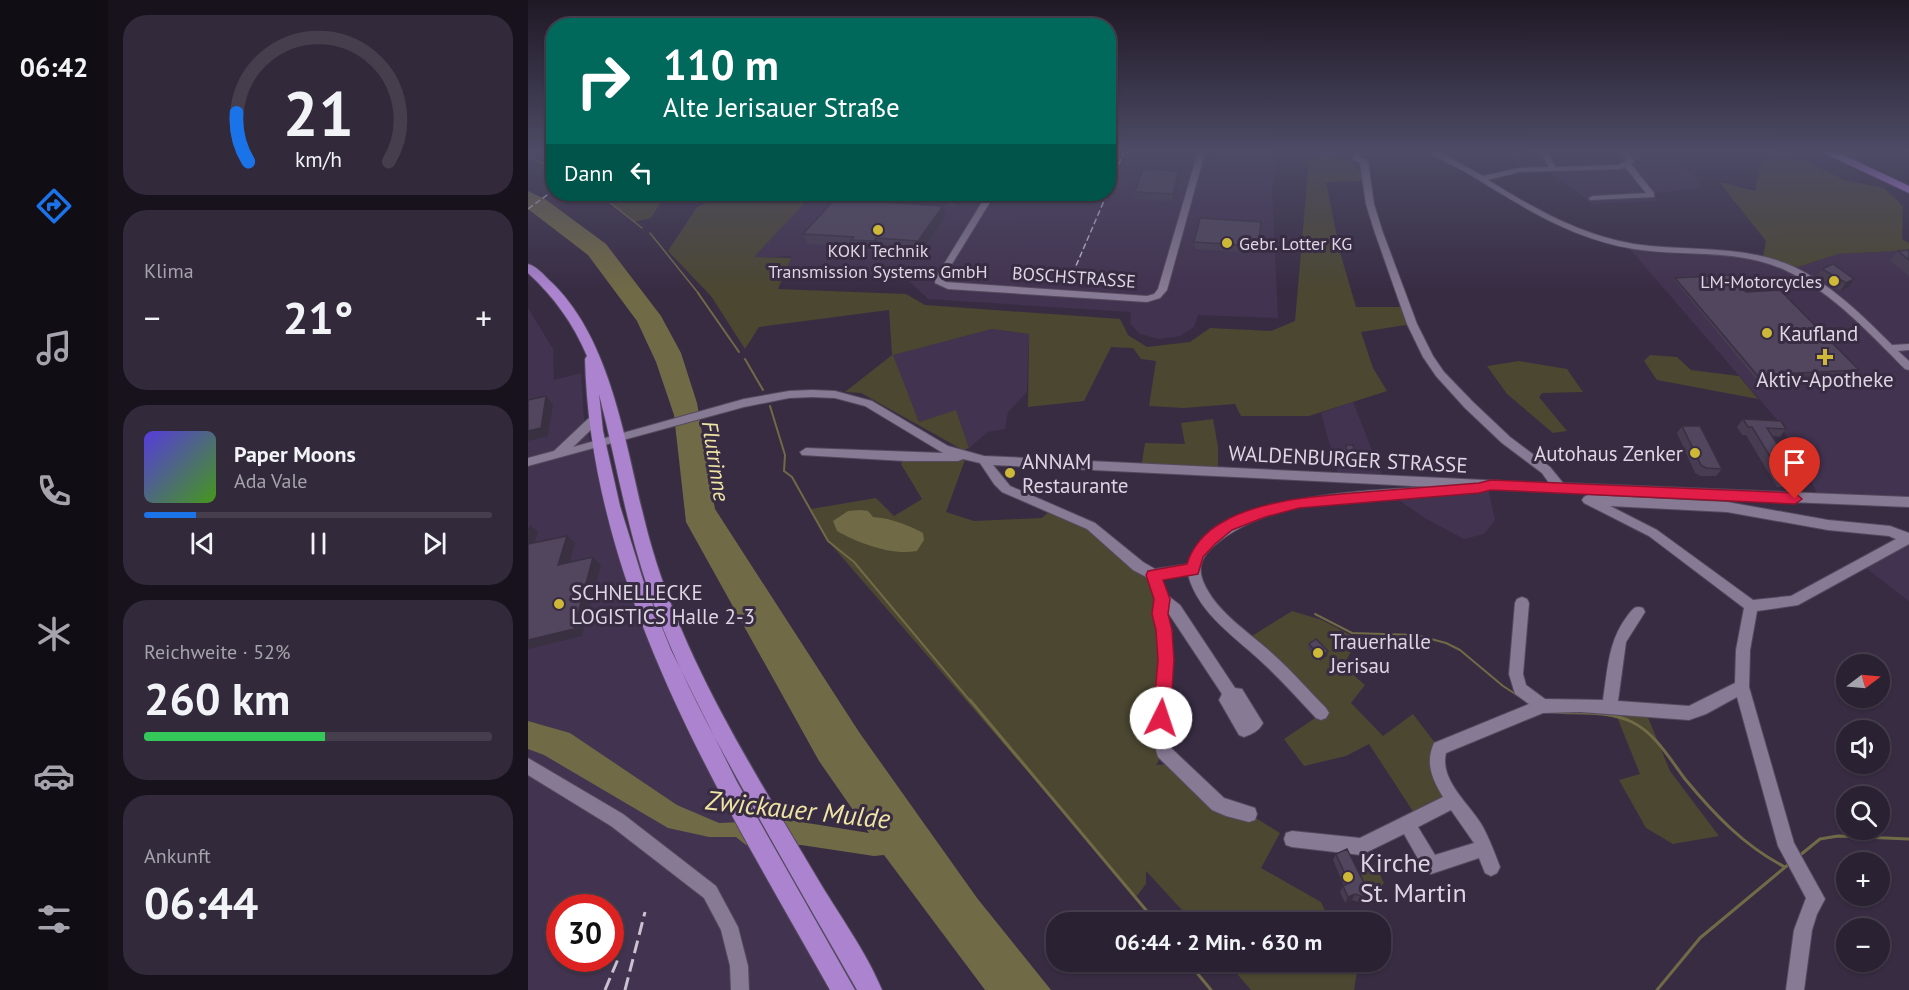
<!DOCTYPE html>
<html lang="de">
<meta charset="utf-8">
<style>
body{margin:0;font-family:"PT Sans",sans-serif;background:#32293a;color:#f1f3f6;height:100vh;display:flex;flex-direction:column;font-size:22px;white-space:nowrap}
*{box-sizing:border-box;margin:0}
p{font-size:20px;color:#a5a3ac}
.icon{flex:none;width:33px;height:33px;fill:none;stroke:currentColor;stroke-width:2;stroke-linecap:round;stroke-linejoin:round}
.map{position:relative;flex:1;overflow:hidden}
.details{display:flex;flex-direction:column;gap:15px;padding:15px;background:#17121c;width:420px}
.details>*{flex:none}
.top-card{position:absolute;left:18px;top:18px;width:570px;height:183px;border-radius:24px;box-shadow:0 2px 4px #0004,0 0 0 2px #463e4d;background:#00695c;color:#fff;overflow:hidden}
.needle{width:39px;rotate:74deg}
.fabs{position:absolute;left:1308px;top:654px;display:grid;gap:12px}
.fabs a{display:grid;place-items:center;width:54px;height:54px;border-radius:50%;background:#2a2132;box-shadow:0 2px 4px #0004,0 0 0 2px #463e4d;font-size:30px}
.speed{position:absolute;left:18px;top:894px;display:flex;gap:12px;font-size:30px;font-weight:700;text-align:center}
.speed>*{display:grid;place-content:center;width:78px;height:78px;border-radius:50%;background:#2a2132;box-shadow:0 2px 4px #0004,0 0 0 2px #463e4d;line-height:1}
.speed .limit{border:9px solid #d22;background:#fff;color:#111}
.pin{position:absolute;display:grid;place-items:center;width:51px;height:51px;color:#fff;margin:-62px -26px;border-radius:50% 50% 50% 0;rotate:-45deg;box-shadow:0 0 6px #0007}
.pin .icon{rotate:45deg}
.me{position:absolute;width:66px;margin:-33px;rotate:4deg;stroke-linejoin:round;filter:drop-shadow(0 0 4px #0008)}
.turn{display:flex;align-items:center;gap:21px;height:126px;padding:0 18px;font-size:27px}
.turn .icon{width:78px;height:78px;stroke-width:2.5}
.turn b{display:block;font-size:42px;line-height:51px}
.then{display:flex;align-items:center;height:57px;padding:0 18px;background:#0003;gap:12px;font-size:22px}
.big{font-size:45px;font-weight:700;line-height:1.1}
.details .widget{flex:1;display:flex;flex-direction:column;justify-content:center;gap:9px;min-width:0;padding:0 21px;border-radius:24px;background:#32293a}
.details .dial{align-items:center;gap:0}
.dial svg{height:156px;overflow:visible;fill:none;stroke:#463e4d;stroke-width:7;stroke-linecap:round;text-anchor:middle}
.dial text{fill:#f1f3f6;stroke:none}
.song{display:flex;align-items:center;gap:18px}
.cover{width:72px;height:72px;border-radius:9px;background:linear-gradient(135deg,hsl(250 70% 55%),hsl(100 70% 35%))}
.played{height:6px;border-radius:3px;background:linear-gradient(90deg,#1a73e8 15%,#463e4d 15%)}
.keys{display:flex;justify-content:space-around;direction:ltr}
.heat{display:flex;justify-content:space-between;align-items:center;font-size:33px;direction:ltr}
.charge{height:9px;border-radius:4px;background:linear-gradient(90deg,#34c759 52%,#463e4d 0)}
.trip{position:absolute;left:518px;top:912px;width:345px;height:60px;border-radius:24px;background:#2a2132;box-shadow:0 2px 4px #0004,0 0 0 2px #463e4d;font-weight:700;line-height:60px;text-align:center}
main{display:flex;flex:1;min-height:0}
.tab-bar{display:flex;flex-direction:column;width:108px;justify-content:space-around;align-items:center;background:#110d14;color:#a5a3ac}
.tab-bar .icon{width:42px;height:42px}
.tab-bar .selected{color:#1a73e8}
.tab-bar b{font-size:27px;color:#f1f3f6}
.map>svg:first-child{display:block}
</style>
<main>
<nav class="tab-bar">
<b>06:42</b>
<svg class="icon selected" aria-label="directions" viewBox="0 0 24 24"><path d="M12 3l9 9-9 9-9-9zM9 14v-3h6M13 9l2 2-2 2"/></svg>
<svg class="icon" aria-label="music" viewBox="0 0 24 24"><path d="M9 18V5l10-2v13"/><circle cx="6" cy="18" r="3"/><circle cx="16" cy="16" r="3"/></svg>
<svg class="icon" aria-label="phone" viewBox="0 0 24 24"><path d="M5 4h4l2 5-3 2q2 4 5 5l2-3 5 2v4C11 20 4 13 5 4z"/></svg>
<svg class="icon" aria-label="climate" viewBox="0 0 24 24"><path d="M12 3v18M4 7l16 10M4 17L20 7"/></svg>
<svg class="icon" aria-label="car" viewBox="0 0 24 24"><path d="M5 17H2v-5l4-1 3-4h7l3 4 3 1v5h-3M9 17h6M6 11h13"/><circle cx="7" cy="17" r="2"/><circle cx="17" cy="17" r="2"/></svg>
<svg class="icon" aria-label="filters" viewBox="0 0 24 24"><path d="M4 7h16M4 17h16"/><circle cx="9" cy="7" r="2"/><circle cx="15" cy="17" r="2"/></svg>
</nav>
<section class="details">
<div class="widget dial"><svg viewBox="0 0 100 80">
<path d="M14 69A42 42 0 1 1 86 69"/>
<path d="M14 69A42 42 0 0 1 8 44" stroke="#1a73e8"/>
<text x="50" y="56" font-size="32" font-weight="700">21</text>
<text x="50" y="72" font-size="11">km/h</text>
</svg></div>
<div class="widget"><p>Klima</p>
<div class="heat"><a>−</a><b class="big">21°</b><a>+</a></div>
</div>
<div class="widget">
<div class="song"><i class="cover"></i><div><b>Paper Moons</b><p>Ada Vale</p></div></div>
<div class="played"></div>
<div class="keys"><svg class="icon" aria-label="previous" viewBox="0 0 24 24"><path d="M18 5L8 12l10 7zM5 5v14"/></svg><svg class="icon" aria-label="pause" viewBox="0 0 24 24"><path d="M8 5v14M16 5v14"/></svg><svg class="icon" aria-label="next" viewBox="0 0 24 24"><path d="M6 5l10 7-10 7zM19 5v14"/></svg></div>
</div>
<div class="widget"><p>Reichweite · 52%</p><b class="big">260 km</b><div class="charge"></div></div>
<div class="widget"><p>Ankunft</p><b class="big">06:44</b></div>
</section>
<div class="map">
<svg width="1381" height="990" viewBox="0 0 1381 990">
<rect width="100%" height="100%" fill="#382c43"/>
<path fill="#423350" fill-rule="evenodd" d="M581,152H749L744,190L750,318L670,315L666,327L652,336L631,339L612,334L602,323L603,312L400,299L381,281L255,274L263,256L225,258L285,194H580Z
M977,152H1141L1156,169L1167,175L1172,188L1127,193L1130,201L1064,204L1020,170L995,171Z
M1101,248L1212,255L1259,268L1302,294L1381,368V502L1293,500L1251,422Z
M1368,251L1381,254V361L1267,268L1310,254Z
M0,308L25,349L26,380L53,373L56,419L91,548L303,990H0ZM32,908H82V958H32Z
M464,329L501,334L499,392L480,412L477,429L460,432L441,448L428,411L391,422L364,355Z
M825,402L856,480L811,478L793,413Z
M963,485L961,493L967,520L956,534L936,539L897,518L862,494L951,488Z
M1381,538V601L1334,565Z"/>
<path fill="#4b4731" d="M1236,152H1257L1317,180L1356,188L1375,206L1374,239L1381,243V254L1368,251L1310,254L1267,268L1235,257L1238,241L1191,182L1227,191Z
M796,155C814,156 831,164 839,181L798,182L812,252L828,307H878L884,324L833,332L845,368L859,391L781,416H713L707,404L656,408L621,406L628,361L613,359L605,348L583,347L556,401L500,407L501,334L464,329L365,355L391,422L428,410L441,448L435,450L333,393L317,392L364,355L361,310L231,327L217,349L183,296L140,251L169,207L200,194H285L226,257L263,258L250,289L378,294L397,305L592,319L600,335L619,347L662,342L682,328L743,331L767,321L781,160Z
M71,194H138L123,218L106,222Z
M1122,355L1149,357L1163,370L1211,376L1230,399L1129,380L1116,361Z
M991,361L1039,369L1055,392L1014,393L1011,397L1039,431L1025,433L979,394L959,366Z
M685,419L690,447V472L613,468L617,443L657,444L653,423Z
M377,457H438L418,512L446,521L514,518L524,509L547,517L625,575L634,599L636,752L628,765L645,764L689,807L721,814L752,833L733,868L793,902L802,922H665L618,871V884L608,897L300,541L283,509L348,498L366,516L394,499L373,464Z
M764,611L794,620L830,639L815,666L837,685L823,703L855,736L885,714L911,748L926,800L890,819L841,744L818,756L776,766L756,739L793,714L719,639Z
M1085,707L1117,710L1142,771L1191,836L1145,844L1118,828L1091,780L1112,774Z
M847,865L856,883L848,892L842,895L831,871Z
M699,962H828L830,965L826,990H723Z"/>
<path fill="#716a46" d="M0,191L17,199L78,244L133,316L153,353L169,403L187,509L331,732L449,898L523,990H457L356,855L346,856L273,845H218L208,837H181L140,828L16,755L0,749V721L42,733L149,805L191,823L261,820L341,833L291,761L158,522L146,415L128,362L109,321L60,255L0,209Z
M333,510L340,511L345,517C363,518 380,525 395,533L396,540L389,551C364,556 330,543 309,531L305,521L320,511Z"/>
<g fill="none" stroke-linecap="round" stroke-linejoin="round">
<path stroke="#716a46" stroke-width="1.5" d="M0,157L26,168
M71,194L114,228
M122,233L171,294"/>
<path stroke="#716a46" stroke-width="2" d="M170,293L211,352
M217,359L235,390
M242,406L257,455L256,471L264,477L300,541L326,562L443,702
M787,614L824,633L888,635L918,643L932,650L975,686L995,699"/>
<path stroke="#716a46" stroke-width="3" d="M442,700L628,922
M1026,712C1051,714 1080,710 1104,722C1127,733 1142,759 1157,779C1186,814 1216,846 1257,867
M1271,856L1292,839L1310,836L1381,839
M660,962L683,990
M1129,990L1172,938L1261,864"/>
<g stroke="#544a5d" stroke-width="2">
<path id="minor" d="M670,152H677L639,290L632,298L619,302L420,289L407,283L408,277L459,194H467L416,277L417,282L619,296L626,294L630,289Z
M901,152H911L955,176L991,168L1021,167L1012,152H1019L1028,167L1091,165L1098,161L1093,152H1100L1106,162L1103,164L1126,193V197L1062,200L1061,198L1065,196L1118,193L1097,167L1092,169L991,172L960,180C1005,208 1052,235 1106,244C1159,252 1214,244 1264,266C1303,284 1334,315 1364,345L1381,344V350L1370,351L1381,361V370L1377,369C1341,333 1305,293 1259,271C1211,248 1156,257 1106,249C1043,239 993,206 941,174C928,166 913,161 901,152Z
M825,156H831L840,162L846,204L854,230L889,324L905,356L916,372L945,402L982,437L1022,467L1035,483L1381,497V507L928,488L927,493L923,494C850,498 745,495 687,545C675,555 669,566 675,581C688,613 723,633 747,656C765,672 781,691 798,708L801,713L798,718L793,720L788,718C771,700 755,682 737,665C709,638 671,615 660,575L633,579L639,595L652,605L707,688L714,689L735,723C731,731 724,734 716,737L711,735L691,700L694,694L639,611L645,660L640,737L643,748L696,798L727,808L729,814L727,820L721,822L698,816L684,810L630,757L624,737L631,660L629,630L625,614L627,599L620,578L605,570L559,529L474,492L466,484L452,463L435,459L430,461H377L274,455L272,452L278,448L415,453L337,406L307,398L284,397L261,398L216,407L0,466V458L26,451L62,417H70L71,420L70,423L45,447L216,399L261,391L284,390L307,391L344,401L420,446L456,456L1021,483L1014,473L974,443L937,408L908,376L895,357L879,324L846,230L838,204L832,163L825,160ZM465,465L848,484L902,487C843,490 679,494 660,564L627,569L615,562L567,523L482,486Z
M1060,495L1199,502L1300,520L1362,526L1381,533V544L1270,605L1229,611L1222,650L1221,687L1266,843L1297,899L1289,914L1284,930L1276,990H1258L1266,930L1278,898L1250,846L1209,697L1178,714L1161,720L1052,712L1015,713L918,753C911,781 943,805 955,827C962,840 967,854 972,867L969,873L963,876L957,873L951,858L903,874L897,871L876,834L833,855L764,847L758,845L756,839L758,833L764,831L832,838L915,797C904,779 897,763 906,743L1001,704L987,694L981,674L987,603L989,599L994,597L999,599L1001,603L995,674L998,685L1017,699L1075,700C1080,668 1080,641 1100,615C1105,609 1107,605 1115,608L1117,612L1098,642L1090,701L1161,706L1207,683L1208,650L1216,608L1121,536L1056,503L1054,500L1056,497ZM1082,506L1199,512L1300,530L1361,536L1368,539L1263,596L1225,600L1129,530ZM923,810L946,843L907,855L890,827Z
M0,758L95,814L188,886L210,927L220,966L221,990H203L202,966L193,930L176,898L83,826L0,775Z"/>
</g>
<g stroke="#544a5d" stroke-width="2">
<path id="major" d="M0,264C8,266 15,274 21,280C89,342 99,464 124,548C158,665 226,771 288,876C309,912 338,951 354,990H329C289,920 249,851 210,780C179,724 148,666 126,605C100,536 89,464 71,394L75,431L92,506L115,580L143,650L209,782L327,990H302C192,795 63,589 57,359L59,356C45,323 26,297 0,273Z"/>
</g>
<g stroke="#544a5d" stroke-width="2">
<path id="highway" d="M1294,152H1309L1381,186V193Z"/>
</g>
<use href="#minor" fill="#877a94" fill-rule="evenodd"/>
<use href="#major" fill="#ab83cf" fill-rule="evenodd"/>
<use href="#highway" fill="#c389f6" fill-rule="evenodd"/>
<path stroke="#cac2d1" stroke-width="1.5" stroke-dasharray="6 3" stroke-linecap="butt" d="M580,189L596,152
M0,209L26,190
M541,282L579,194"/>
<path stroke="#cac2d1" stroke-width="3" stroke-dasharray="13 6" stroke-linecap="butt" d="M77,990L90,959
M97,990L117,912"/>
</g>
<path fill="#473c51" d="M682,152H744L743,158L682,155Z
M652,179L645,201L607,199V192Z
M424,194H435L436,196L429,207L420,206L419,201Z
M415,206L418,216L394,251L352,249L350,251L328,250L326,247L280,244L275,234Z
M733,230L729,253L667,249L666,242Z
M1381,250V276L1362,261L1370,251Z
M1294,269L1326,279L1321,287L1312,291L1289,276Z
M1147,278L1218,292L1331,370L1328,373L1227,378L1146,280Z
M1215,419L1258,429L1252,437L1245,436L1272,480L1265,488L1249,487L1218,435H1214L1209,427Z
M1154,426L1194,469L1188,476H1173L1167,473L1149,433Z
M818,445L827,457L826,462H819L817,450Z
M781,644L799,656L792,661L780,649Z
M808,854L836,897L832,903L824,900L817,903L812,892L815,886H816L805,860Z"/>
<path fill="#393142" d="M651,171L652,179L645,201V194Z
M433,194H435L436,196L429,207L428,202Z
M415,206L418,216L394,251L390,241Z
M348,238L352,249L350,251L346,241Z
M1326,279L1321,287L1312,291L1318,283Z
M18,396L25,404L20,436L0,441V431Z
M2,525L10,532L3,553L0,550V529Z
M39,536L47,543L39,572L30,565Z
M65,557L73,565L54,636L0,649V640Z
M800,651L799,656L792,661L793,657Z
M827,894L824,900L817,903L820,897Z"/>
<path fill="#52465e" stroke="#393142" stroke-width="1.5" d="M615,169L651,171L645,194L607,192Z
M424,194H433L428,202L419,201Z
M307,199L415,206L390,241L348,238L346,241L323,240L326,237L275,234Z
M672,218L733,222L730,246L666,242Z
M1381,250V260L1370,251Z
M1305,264L1326,279L1318,283L1294,269Z
M1202,275L1218,292L1252,290L1331,370L1229,375L1147,278Z
M18,396L13,428L0,431V400Z
M1215,419L1253,421L1258,429L1239,428L1272,480L1256,479L1224,427H1220Z
M1154,426H1172L1194,469L1178,468L1173,465Z
M818,445H825L827,457H820Z
M39,536L30,565L65,557L46,629L0,640V544Z
M788,639L800,651L793,657L781,644Z
M819,849L839,889L836,897L827,894L820,897L815,886L821,883L808,854Z"/>
<linearGradient id="sky" x2="0" y2="1"><stop stop-color="#1f1825"/><stop offset="0.52" stop-color="#4d4b66"/><stop offset="1" stop-color="#4d4b66" stop-opacity="0"/></linearGradient>
<rect width="1381" height="291" fill="url(#sky)"/>
<path fill="#e11d48" stroke="#92132f" stroke-width="1.5" d="M963,480L1267,493L1274,499L1267,504L963,490L951,493L771,508L737,517L704,530L687,544L675,557L670,574L635,580L642,599L640,614L644,630L646,660L642,718L639,724L633,726L627,724L625,718L630,660L628,630L624,614L626,599L618,575L620,571L659,564C664,547 677,532 693,523C732,499 792,496 837,492C875,489 913,486 951,483Z"/>
<g fill="#ceb837" stroke="#382c43" stroke-width="2">
<circle cx="350" cy="230" r="6"/>
<circle cx="699" cy="243" r="6"/>
<circle cx="1306" cy="281" r="6"/>
<circle cx="1239" cy="333" r="6"/>
<path d="M1294 348h6v6h6v6h-6v6h-6v-6h-6v-6h6z"/>
<circle cx="1167" cy="453" r="6"/>
<circle cx="482" cy="473" r="6"/>
<circle cx="31" cy="604" r="6"/>
<circle cx="790" cy="653" r="6"/>
<circle cx="820" cy="877" r="6"/>
</g>
<g text-anchor="middle" dominant-baseline="central" stroke-width="6" stroke-linejoin="round" paint-order="stroke">
<g font-size="18" fill="#dcd5e3" stroke="#382c43" text-anchor="start">
<text x="711" y="243">Gebr. Lotter KG</text>
<text x="350" y="250" text-anchor="middle">KOKI Technik<tspan x="350" dy="21">Transmission Systems GmbH</tspan></text>
<text x="1294" y="281" text-anchor="end">LM-Motorcycles</text>
</g>
<g font-size="18" fill="#dcd5e3" stroke="#382c43">
<text transform="translate(546 277) rotate(4)">BOSCHSTRASSE</text>
</g>
<g font-size="21" fill="#dcd5e3" stroke="#382c43" text-anchor="start">
<text x="1251" y="333">Kaufland</text>
<text x="1297" y="379" text-anchor="middle">Aktiv-Apotheke</text>
<text x="1155" y="453" text-anchor="end">Autohaus Zenker</text>
<text x="494" y="461">ANNAM<tspan x="494" dy="24">Restaurante</tspan></text>
<text x="43" y="592">SCHNELLECKE<tspan x="43" dy="24">LOGISTICS Halle 2-3</tspan></text>
<text x="802" y="641">Trauerhalle<tspan x="802" dy="24">Jerisau</tspan></text>
</g>
<g font-size="21" fill="#dcd5e3" stroke="#382c43">
<text transform="translate(820 459) rotate(3)">WALDENBURGER STRASSE</text>
</g>
<g font-size="22" font-style="italic" fill="#efe4a3" stroke="#382c43">
<text transform="translate(188 461) rotate(81)">Flutrinne</text>
</g>
<g font-size="26" fill="#dcd5e3" stroke="#382c43" text-anchor="start">
<text x="832" y="862">Kirche<tspan x="832" dy="30">St. Martin</tspan></text>
</g>
<g font-size="27" font-style="italic" fill="#efe4a3" stroke="#382c43">
<text transform="translate(270 809) rotate(6)">Zwickauer Mulde</text>
</g>
</g>
</svg>
<div class="fabs">
<a><svg class="needle" viewBox="-14 -14 28 28"><path d="M0-13l5 13h-10z" fill="#e53935"/><path d="M0 13l5-13h-10z" fill="#a5a3ac"/></svg></a>
<a><svg class="icon" aria-label="sound" viewBox="0 0 24 24"><path d="M4 9h4l5-4v14l-5-4H4zM17 9q2 3 0 6"/></svg></a>
<a><svg class="icon" aria-label="search" viewBox="0 0 24 24"><circle cx="10" cy="10" r="6"/><path d="M15 15l6 6"/></svg></a>
<a>+</a>
<a>−</a>
</div>
<div class="speed"><div class="limit">30</div></div>
<div class="pin" style="left:1267px;top:499px;background:#d93025"><svg class="icon" aria-label="arrive" viewBox="0 0 24 24"><path d="M6 21V4h12l-3 4 3 4H6"/></svg></div>
<svg class="me" style="left:633px;top:718px" viewBox="-20 -20 40 40"><circle r="19" fill="#fff"/><path d="M0-13L10 11 0 6-10 11z" fill="#e11d48"/></svg>
<div class="trip">06:44 · 2 Min. · 630 m</div>
<div class="top-card">
<div class="turn"><svg class="icon" aria-label="right" viewBox="0 0 24 24"><path d="M7 20v-9h11M14 6l5 5-5 5"/></svg><div><b>110 m</b>Alte Jerisauer Straße</div></div>
<div class="then">Dann<svg class="icon" aria-label="left" viewBox="0 0 24 24"><path d="M17 20v-9H6M10 6l-5 5 5 5"/></svg></div>
</div>
</div>
</main>
